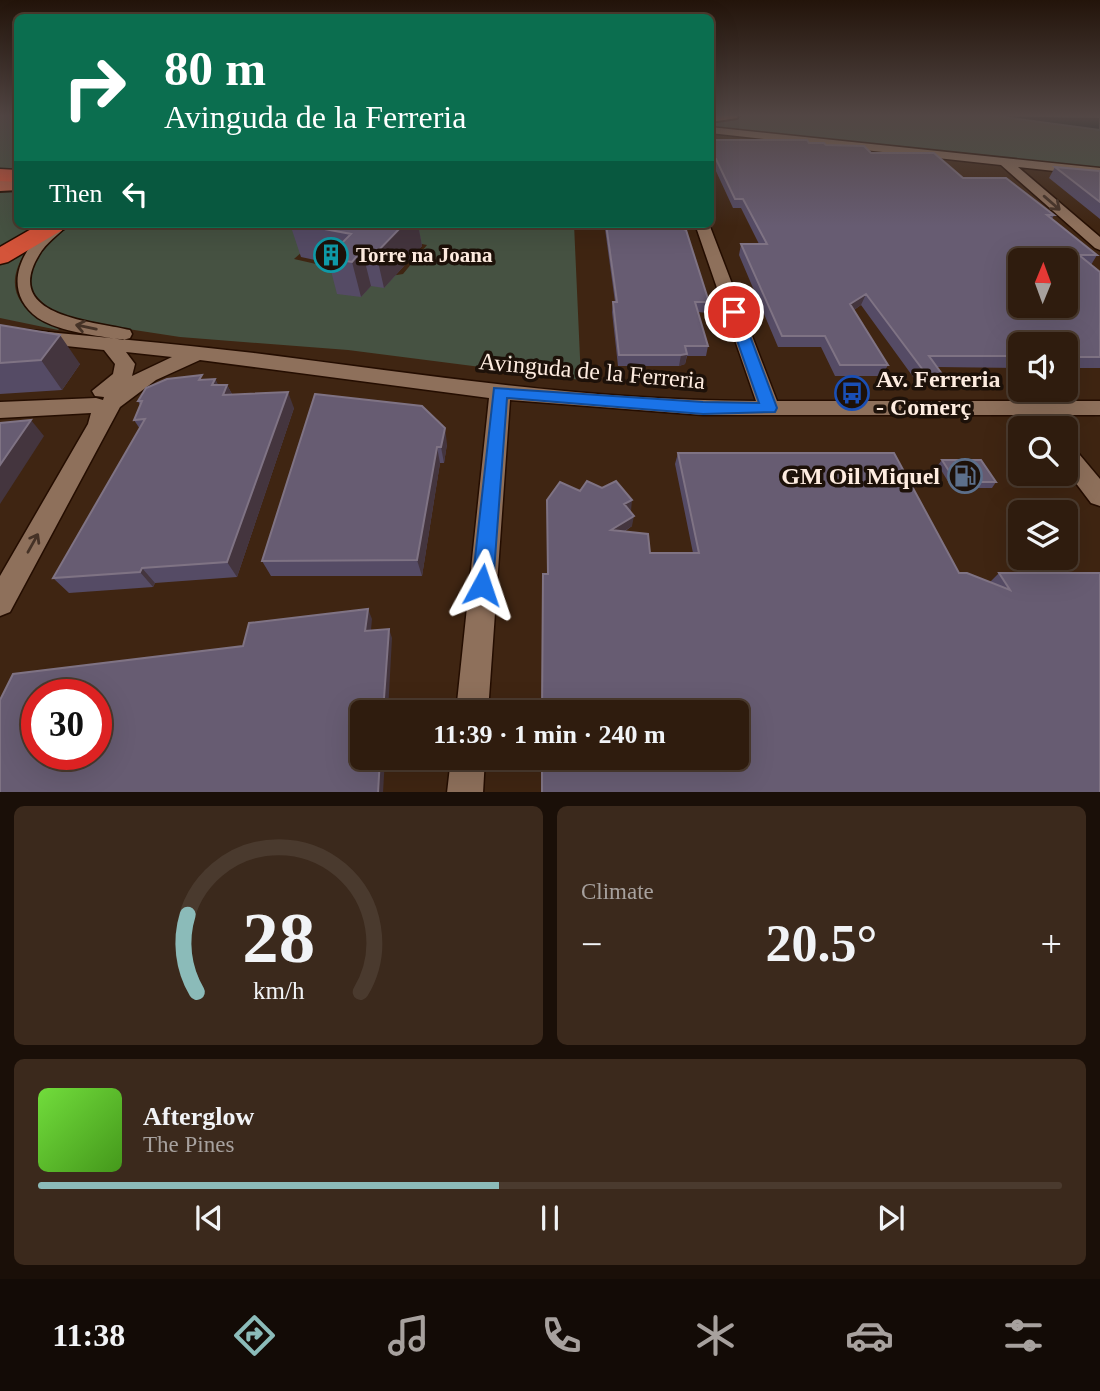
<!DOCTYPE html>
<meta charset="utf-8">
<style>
body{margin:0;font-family:Georgia,serif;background:#3b291c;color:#f1f3f6;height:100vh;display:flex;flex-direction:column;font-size:26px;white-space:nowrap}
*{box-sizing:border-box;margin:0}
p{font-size:23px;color:#a7a19e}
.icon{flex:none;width:38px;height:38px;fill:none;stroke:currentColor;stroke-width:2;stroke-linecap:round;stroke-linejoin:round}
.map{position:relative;height:792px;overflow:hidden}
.sheet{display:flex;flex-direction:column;gap:14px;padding:14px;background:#1a0f08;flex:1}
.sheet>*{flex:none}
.top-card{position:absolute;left:14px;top:14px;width:700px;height:214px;border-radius:10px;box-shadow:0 7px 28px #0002,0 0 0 2px #4a3a2e;background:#0b6e4f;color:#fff;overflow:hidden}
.needle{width:46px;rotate:1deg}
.tools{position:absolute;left:1008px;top:248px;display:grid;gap:14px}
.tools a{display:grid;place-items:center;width:70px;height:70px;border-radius:10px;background:#2f1c0e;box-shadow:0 7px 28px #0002,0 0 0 2px #4a3a2e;font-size:35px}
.speed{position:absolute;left:21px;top:679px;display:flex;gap:14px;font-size:35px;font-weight:700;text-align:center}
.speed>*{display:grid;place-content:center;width:91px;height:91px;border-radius:50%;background:#2f1c0e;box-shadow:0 7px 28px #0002,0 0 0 2px #4a3a2e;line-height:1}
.speed .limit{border:10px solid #d22;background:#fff;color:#111}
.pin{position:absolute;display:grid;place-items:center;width:60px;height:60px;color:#fff;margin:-30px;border:4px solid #fff;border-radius:50%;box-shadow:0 2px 7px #0007}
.me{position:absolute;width:77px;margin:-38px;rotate:5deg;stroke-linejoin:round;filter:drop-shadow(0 0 5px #0008)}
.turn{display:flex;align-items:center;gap:24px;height:147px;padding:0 35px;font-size:32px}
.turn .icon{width:91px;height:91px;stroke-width:2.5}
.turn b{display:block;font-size:49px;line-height:60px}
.then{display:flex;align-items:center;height:66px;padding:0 35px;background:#0003;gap:14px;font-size:26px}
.big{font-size:52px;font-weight:700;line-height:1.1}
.sheet .tile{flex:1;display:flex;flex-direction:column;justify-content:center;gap:10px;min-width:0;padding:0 24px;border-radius:10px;background:#3b291c}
.sheet .dial{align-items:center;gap:0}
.dial svg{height:182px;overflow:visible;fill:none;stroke:#4a3a2e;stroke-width:7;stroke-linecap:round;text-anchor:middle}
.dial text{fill:#f1f3f6;stroke:none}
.song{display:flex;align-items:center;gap:21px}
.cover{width:84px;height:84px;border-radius:10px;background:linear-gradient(135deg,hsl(100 70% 55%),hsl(100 70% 35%))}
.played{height:7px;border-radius:4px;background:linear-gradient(90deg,#8bbbb9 45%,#4a3a2e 45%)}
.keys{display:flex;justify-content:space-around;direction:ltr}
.heat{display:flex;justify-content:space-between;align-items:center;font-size:38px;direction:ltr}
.sheet .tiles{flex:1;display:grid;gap:14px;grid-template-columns:1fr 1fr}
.tile:last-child{grid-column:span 2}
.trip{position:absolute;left:350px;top:700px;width:399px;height:70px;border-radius:10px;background:#2f1c0e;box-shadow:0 7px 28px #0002,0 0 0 2px #4a3a2e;font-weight:700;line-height:70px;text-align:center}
.menu{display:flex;height:112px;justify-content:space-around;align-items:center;background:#130b06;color:#a7a19e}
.menu .icon{width:49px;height:49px}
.menu .active{color:#8bbbb9}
.menu b{font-size:32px;color:#f1f3f6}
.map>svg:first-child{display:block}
</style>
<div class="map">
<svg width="1100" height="793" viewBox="0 0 1100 793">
<rect width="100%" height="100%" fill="#3f2512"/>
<path fill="#465242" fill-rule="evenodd" d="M0,115H17V173L0,172Z
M710,115H989L1100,130V167L711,128Z
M17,188L18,224H48L0,254V189Z
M68,224H574L581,380L348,350L180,337L82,322L51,311L31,291L29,269L35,256ZM367,233L427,245L403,274L378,278L294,259L320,236Z
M27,250C0,289 21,314 61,327L58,330L0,318V261Z"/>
<path fill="#001b1e" stroke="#4c5a58" stroke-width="2" d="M989,115L1100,117V130Z"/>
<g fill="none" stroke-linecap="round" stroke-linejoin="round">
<g stroke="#240d00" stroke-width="3">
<path id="minor" d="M710,127L1100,168V176L1018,167L1100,237V250L1095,248L1001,165L710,133Z
M52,224H68C59,235 46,242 39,255C1,317 94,321 130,330L132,334L130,338L123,340C96,335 62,333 38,318C0,290 21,248 52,224Z
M695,224H709L777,401H1100V415H703L510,400L488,712H456L489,398L200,360L156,380L120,407L10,612L0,616V576L88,424L91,413L0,418V402L96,398L103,400L104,397L95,396L92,391L113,374L115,364L104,350L0,339V327C84,336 169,343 254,353C420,374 587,401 756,401ZM126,352L172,357L132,376L135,364Z
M1066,445L1074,448L1100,479V506L1091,503L1066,470Z
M451,758H485L483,793H447Z"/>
</g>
<g stroke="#240d00" stroke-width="4">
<path id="major" d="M710,115H739L737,118L710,122Z
M18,180V190L0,191V181Z"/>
</g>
<g stroke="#240d00" stroke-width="3">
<path id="highway" d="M0,169L18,170V182L0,181Z
M40,224H67L64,229L8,262L0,264V247Z"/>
</g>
<use href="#minor" fill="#8e705b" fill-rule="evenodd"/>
<use href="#major" fill="#b85f47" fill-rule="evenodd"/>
<use href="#highway" fill="#d4543a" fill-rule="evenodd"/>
</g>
<path fill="#554b65" d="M710,140L809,143L871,153L963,178L1054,215L1052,219L1097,255L1091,265L1100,272V368H1066V345H1020V368L937,367L942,374L935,385H919L861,305L854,310L888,365L882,376H835L821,347H778L739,255L741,244H759L741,208H733L715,169H710Z
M1055,167L1100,171V219L1049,178Z
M290,224H418L422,246L384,288L371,286L361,297L337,294L329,263L301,257Z
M605,224H665L709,302L707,313L698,312L708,346L706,356H687L685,364L679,366H618L612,312L613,302H615L605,229Z
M0,325L80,364L62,390L0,394Z
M215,379L218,385H227L232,394L294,408L237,577L155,583L153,587L69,593L53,578L140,429L134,420L140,405L138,401L204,380Z
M315,394L447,444L444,463H440L422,576H271L262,561Z
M678,453L959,573L990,582L999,573H1100V793L548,574L580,491L631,511L632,526L624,532L650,553H693L675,464Z
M942,460L996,482L992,488H952L938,465Z"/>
<path fill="#44353e" d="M404,224H418L422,246L384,288L376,253Z
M362,250L371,286L361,297L352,262Z
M866,294L861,305L846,315L850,304Z
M60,335L80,364L62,390L41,360Z
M687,354L685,364L679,366L681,355Z
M215,379L223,394L227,385L235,400L230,410L212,385Z
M288,392L294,408L237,577L227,562Z
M31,420L44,436L0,504V465Z
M445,428L447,444L444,463L441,447Z
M437,447L440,463L422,576L417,560Z
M632,500L631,511L623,514L624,504Z
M634,516L632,526L609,541L611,530Z
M142,568L155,583L153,587L140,572Z
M368,609L372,619L370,641L365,631Z
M389,629L392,638L388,712H383Z
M380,758H385L383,793H378Z"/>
<path fill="#675c72" stroke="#7f7384" stroke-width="2" fill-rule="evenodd" d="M710,140H807L809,143H824L826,145L864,146L871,153H934L963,178H1006L1054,215H1047L1097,255H1079L1100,272V357H1066V345H1020V356H929L942,374H926L866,294L850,304L888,365H840L825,336H782L741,244H767L743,199H735L716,159H710ZM1020,261H1066V306H1020Z
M1055,167L1100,171V202Z
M298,224H404L376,253L362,250L352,262L327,258L351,234Z
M606,224H665V226H677L686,230L709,302H695L708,346H685L687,354L681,355H619L613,302H617Z
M0,325L60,335L41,360L0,363Z
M202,375L199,380L215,379L212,385H227L223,395L288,392L227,562L142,568L140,572L53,578L145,419L134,420L142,401H138L146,388L167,379Z
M315,394L422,406L445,428L441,447H437L417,560L262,561Z
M31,420L0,465V423Z
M678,453H894L959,573H967L1010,590L999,573H1100V793H542V758H737V712H542L543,574H548L547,500L560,482L580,491L587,481L602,488L616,481L632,500L624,504L634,516L611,530L648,534L650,553H699Z
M942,460H981L996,482H956Z
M368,609L365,631L389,629L383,712H362V758H380L378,793H0V700L13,674L243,646L249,623ZM37,695H96V754H37Z"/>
<defs><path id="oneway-shaft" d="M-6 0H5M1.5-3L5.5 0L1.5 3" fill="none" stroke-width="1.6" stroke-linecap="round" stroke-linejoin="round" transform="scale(1.75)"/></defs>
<g stroke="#453226">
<use href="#oneway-shaft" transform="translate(1052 203) rotate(41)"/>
<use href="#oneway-shaft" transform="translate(86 327) rotate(-168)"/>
<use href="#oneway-shaft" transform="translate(33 543) rotate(-61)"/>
</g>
<linearGradient id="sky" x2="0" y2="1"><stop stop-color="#23140a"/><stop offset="0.51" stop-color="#524644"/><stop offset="1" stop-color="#524644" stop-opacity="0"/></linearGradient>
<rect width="1100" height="226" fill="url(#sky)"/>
<path fill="#1a73e8" stroke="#114b97" stroke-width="2" d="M734,308L741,312L777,408L775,412L703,414L507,398L493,585L490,592L482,595L475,592L472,585L494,388L703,402L759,403L727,312Z"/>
<defs>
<g id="building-ring" transform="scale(1.75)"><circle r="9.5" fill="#1d1109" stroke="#0f9aa8" stroke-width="1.5"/><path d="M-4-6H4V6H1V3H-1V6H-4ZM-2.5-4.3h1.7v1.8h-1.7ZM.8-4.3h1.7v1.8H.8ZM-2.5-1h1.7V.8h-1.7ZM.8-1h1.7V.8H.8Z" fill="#0f9aa8"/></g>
<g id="bus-ring" transform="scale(1.75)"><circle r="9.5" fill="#1d1109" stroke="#1a4fb4" stroke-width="1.5"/><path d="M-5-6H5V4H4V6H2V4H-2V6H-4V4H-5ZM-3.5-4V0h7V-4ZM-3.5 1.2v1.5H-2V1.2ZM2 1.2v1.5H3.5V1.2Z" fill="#1a4fb4"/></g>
<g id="fuel-ring" transform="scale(1.75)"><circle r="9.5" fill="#1d1109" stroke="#5c6f8a" stroke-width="1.5"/><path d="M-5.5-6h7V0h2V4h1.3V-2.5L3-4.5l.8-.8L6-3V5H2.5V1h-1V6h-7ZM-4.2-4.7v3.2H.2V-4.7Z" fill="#5c6f8a"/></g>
</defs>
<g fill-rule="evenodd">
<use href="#building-ring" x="331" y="255"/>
<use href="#bus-ring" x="852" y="393"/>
<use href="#fuel-ring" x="965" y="476"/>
</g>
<g text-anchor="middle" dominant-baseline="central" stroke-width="7" stroke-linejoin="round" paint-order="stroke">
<g font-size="21" font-weight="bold" fill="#feece0" stroke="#1d1109" text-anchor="start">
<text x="356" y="255">Torre na Joana</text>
</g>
<g font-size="24" fill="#feece0" stroke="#1d1109">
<text transform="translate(592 371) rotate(5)">Avinguda de la Ferreria</text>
</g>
<g font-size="24" font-weight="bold" fill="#feece0" stroke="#1d1109" text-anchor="start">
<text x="876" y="379">Av. Ferreria<tspan x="876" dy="28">- Comerç</tspan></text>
<text x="940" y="476" text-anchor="end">GM Oil Miquel</text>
</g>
</g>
</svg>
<div class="tools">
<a><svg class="needle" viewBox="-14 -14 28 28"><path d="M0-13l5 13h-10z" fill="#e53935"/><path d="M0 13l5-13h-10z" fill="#a7a19e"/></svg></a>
<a><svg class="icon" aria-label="sound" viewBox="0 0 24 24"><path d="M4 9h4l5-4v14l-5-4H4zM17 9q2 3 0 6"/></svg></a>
<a><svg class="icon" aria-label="search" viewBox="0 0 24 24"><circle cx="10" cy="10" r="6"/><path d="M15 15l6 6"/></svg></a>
<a><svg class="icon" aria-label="layers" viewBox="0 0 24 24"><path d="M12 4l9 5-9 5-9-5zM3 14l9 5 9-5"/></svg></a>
</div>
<div class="speed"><div class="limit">30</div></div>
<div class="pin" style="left:734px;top:312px;background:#d93025"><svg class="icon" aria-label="arrive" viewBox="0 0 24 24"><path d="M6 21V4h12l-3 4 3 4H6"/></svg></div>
<svg class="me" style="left:482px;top:585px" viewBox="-20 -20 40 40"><path d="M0-17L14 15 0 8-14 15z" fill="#1a73e8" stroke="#fff" stroke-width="4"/></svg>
<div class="trip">11:39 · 1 min · 240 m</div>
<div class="top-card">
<div class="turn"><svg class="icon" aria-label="right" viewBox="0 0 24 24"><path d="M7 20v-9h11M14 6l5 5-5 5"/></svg><div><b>80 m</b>Avinguda de la Ferreria</div></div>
<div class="then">Then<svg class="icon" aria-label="left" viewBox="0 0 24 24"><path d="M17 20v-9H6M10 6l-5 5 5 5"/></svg></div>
</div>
</div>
<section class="sheet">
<div class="tiles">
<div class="tile dial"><svg viewBox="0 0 100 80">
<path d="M14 69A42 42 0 1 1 86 69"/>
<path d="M14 69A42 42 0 0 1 10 35" stroke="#8bbbb9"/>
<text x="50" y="56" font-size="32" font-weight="700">28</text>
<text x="50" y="72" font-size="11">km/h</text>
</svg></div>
<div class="tile"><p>Climate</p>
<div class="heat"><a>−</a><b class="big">20.5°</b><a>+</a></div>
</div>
<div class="tile">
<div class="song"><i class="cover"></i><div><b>Afterglow</b><p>The Pines</p></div></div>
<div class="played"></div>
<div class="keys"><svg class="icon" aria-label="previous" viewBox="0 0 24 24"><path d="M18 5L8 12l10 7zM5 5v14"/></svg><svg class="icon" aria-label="pause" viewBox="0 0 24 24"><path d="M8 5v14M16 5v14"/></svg><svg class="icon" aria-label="next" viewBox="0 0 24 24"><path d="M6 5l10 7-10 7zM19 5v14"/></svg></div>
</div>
</div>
</section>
<nav class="menu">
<b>11:38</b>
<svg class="icon active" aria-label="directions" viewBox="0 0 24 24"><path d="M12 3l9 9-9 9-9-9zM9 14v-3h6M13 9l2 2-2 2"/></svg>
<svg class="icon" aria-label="music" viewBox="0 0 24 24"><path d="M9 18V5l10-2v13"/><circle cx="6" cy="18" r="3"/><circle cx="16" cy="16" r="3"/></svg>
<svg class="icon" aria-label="phone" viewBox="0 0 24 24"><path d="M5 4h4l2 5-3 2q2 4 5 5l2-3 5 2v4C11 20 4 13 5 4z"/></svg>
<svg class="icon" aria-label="climate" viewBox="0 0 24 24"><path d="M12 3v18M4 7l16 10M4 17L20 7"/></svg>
<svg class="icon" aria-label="car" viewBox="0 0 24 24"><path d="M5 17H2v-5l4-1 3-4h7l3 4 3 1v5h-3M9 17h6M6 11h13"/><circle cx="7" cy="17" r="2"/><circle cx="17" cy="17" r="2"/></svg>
<svg class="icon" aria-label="filters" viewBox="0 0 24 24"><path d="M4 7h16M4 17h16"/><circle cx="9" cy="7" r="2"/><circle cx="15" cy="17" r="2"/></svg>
</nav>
